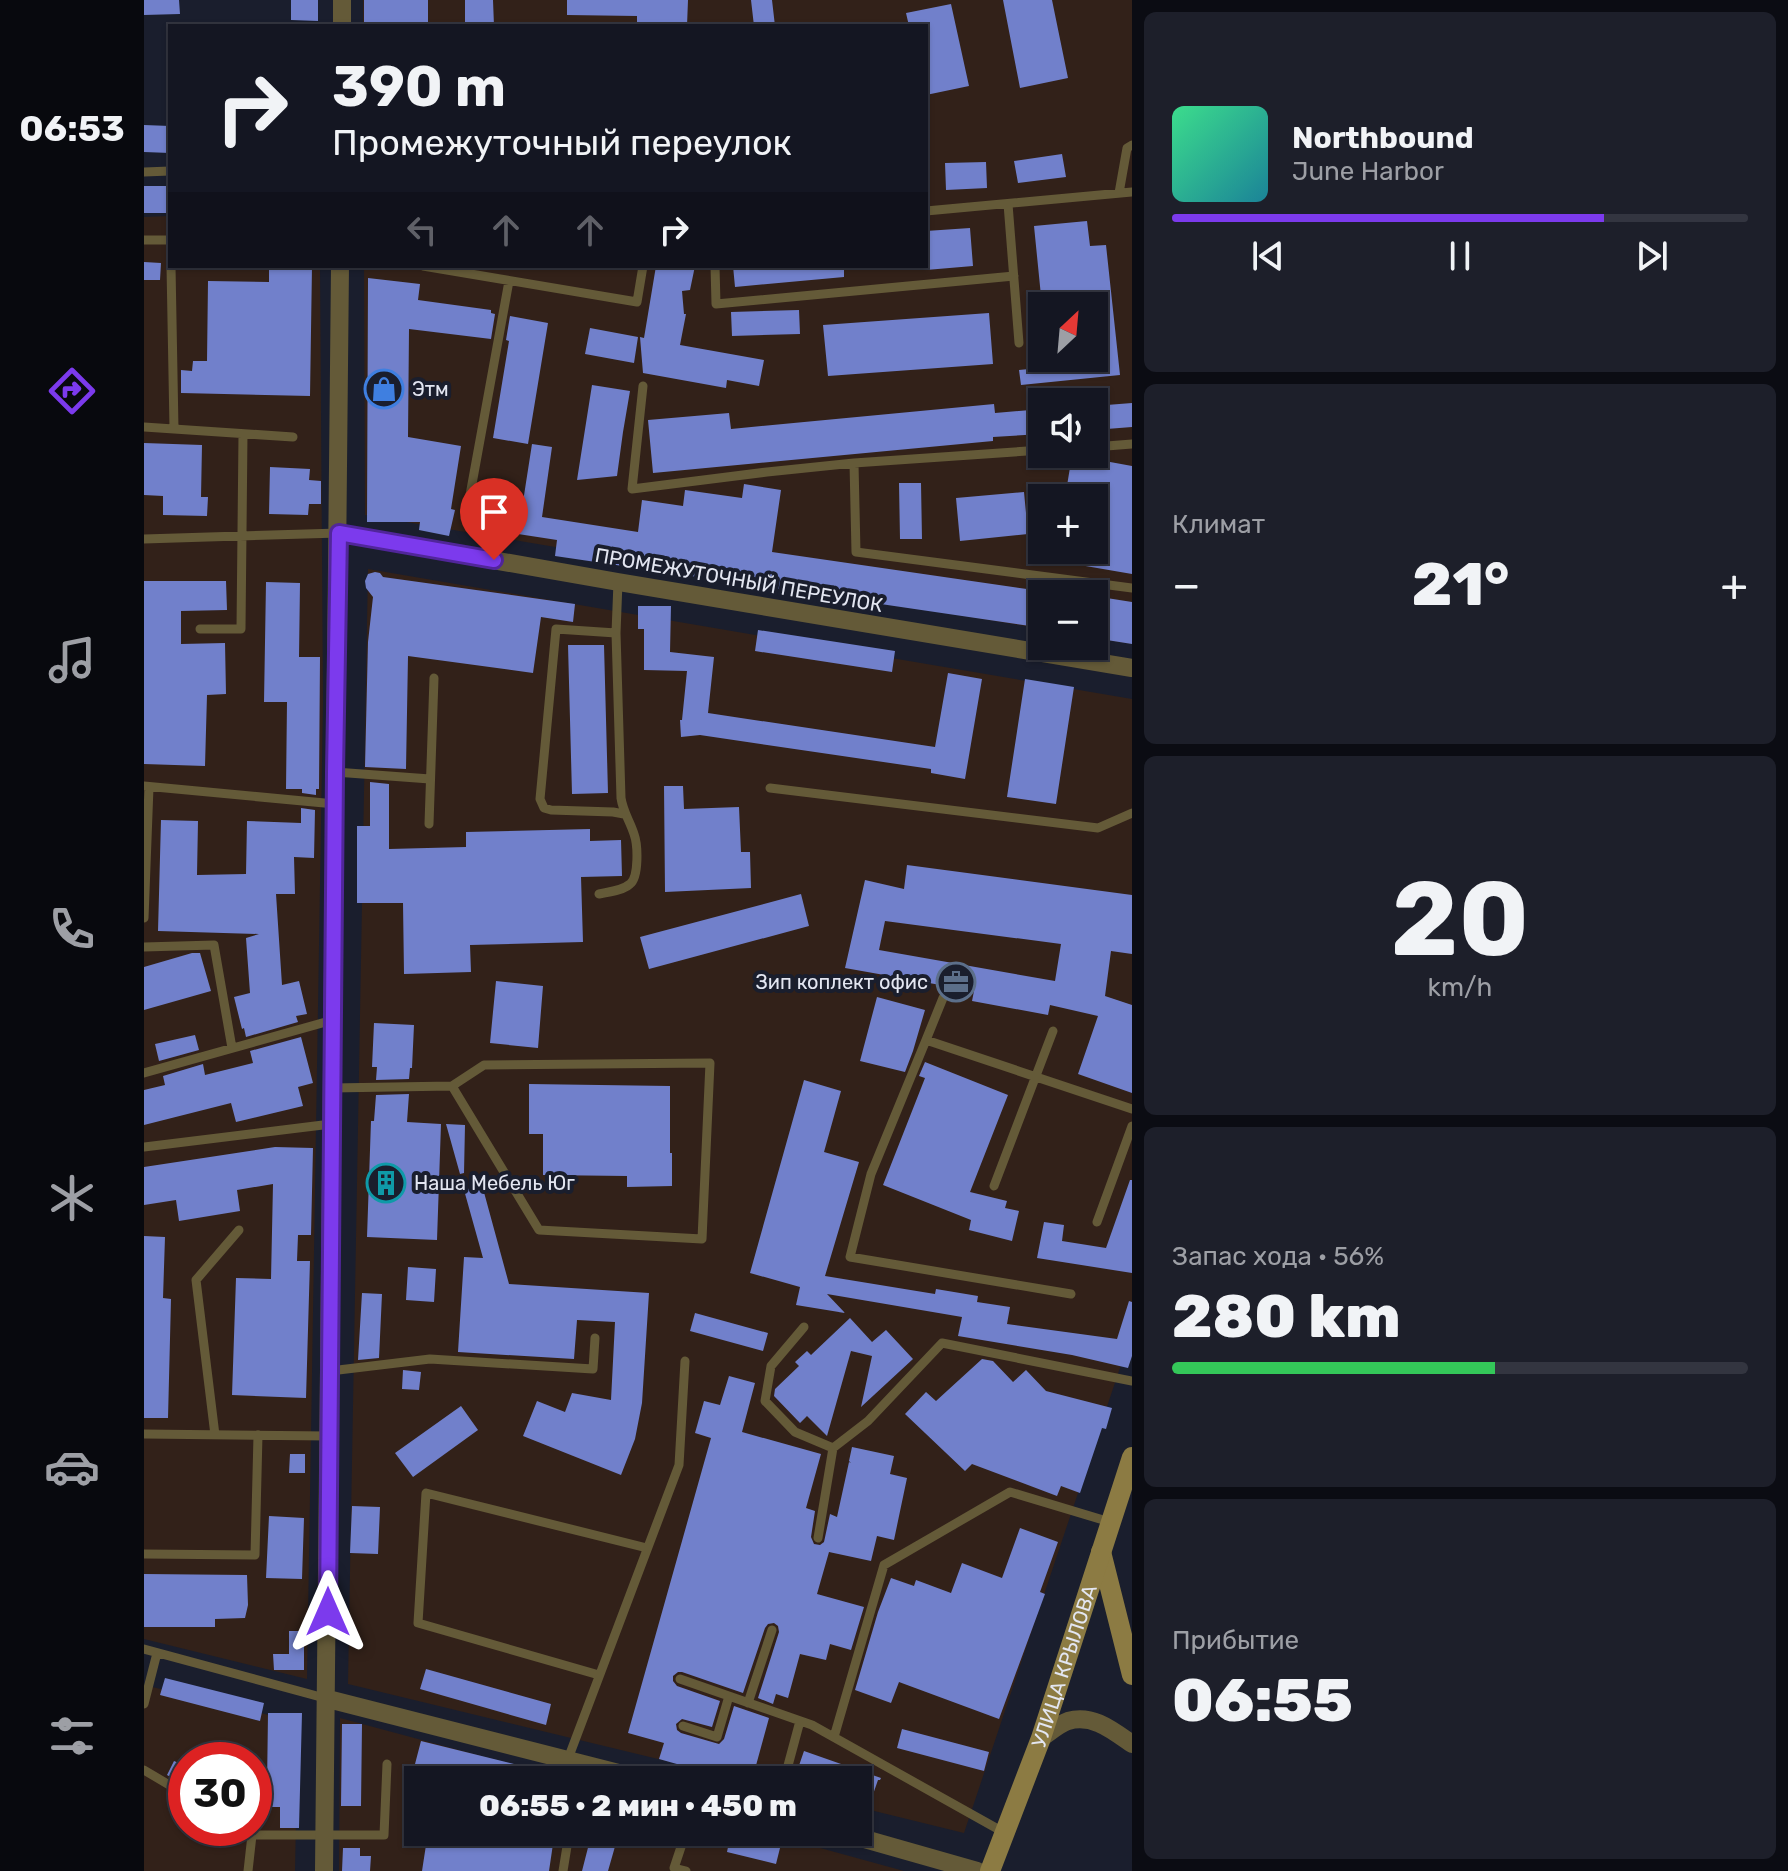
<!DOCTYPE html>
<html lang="ru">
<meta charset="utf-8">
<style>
body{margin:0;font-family:Rubik,sans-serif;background:#1d1f2a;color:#f1f3f6;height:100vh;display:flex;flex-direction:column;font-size:30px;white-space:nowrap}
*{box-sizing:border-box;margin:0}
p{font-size:26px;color:#9d9fa5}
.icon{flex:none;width:44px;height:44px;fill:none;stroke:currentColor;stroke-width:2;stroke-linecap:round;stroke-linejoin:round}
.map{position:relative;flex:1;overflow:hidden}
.details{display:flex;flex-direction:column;gap:12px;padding:12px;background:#0b0c13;width:656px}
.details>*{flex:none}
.guide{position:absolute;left:24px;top:24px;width:760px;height:244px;border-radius:0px;box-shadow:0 2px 6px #0004,0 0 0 2px #333540;background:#141622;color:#f1f3f6;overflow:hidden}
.needle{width:52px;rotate:26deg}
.tools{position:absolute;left:884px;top:292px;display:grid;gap:16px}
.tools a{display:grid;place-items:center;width:80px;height:80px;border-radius:0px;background:#141622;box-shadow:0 2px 6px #0004,0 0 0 2px #333540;font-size:40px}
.speed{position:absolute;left:24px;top:1742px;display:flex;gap:16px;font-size:40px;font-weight:700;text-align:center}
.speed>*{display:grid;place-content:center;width:104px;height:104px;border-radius:50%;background:#141622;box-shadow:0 2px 6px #0004,0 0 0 2px #333540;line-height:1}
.speed .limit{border:12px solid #d22;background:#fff;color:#111}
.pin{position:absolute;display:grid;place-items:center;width:68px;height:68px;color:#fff;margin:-82px -34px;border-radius:50% 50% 50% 0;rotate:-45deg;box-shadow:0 0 8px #0007}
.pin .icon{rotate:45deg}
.me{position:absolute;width:88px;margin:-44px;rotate:0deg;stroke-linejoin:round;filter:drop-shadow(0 0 6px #0008)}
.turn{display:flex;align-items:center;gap:28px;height:168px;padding:0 32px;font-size:36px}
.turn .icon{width:104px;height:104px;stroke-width:2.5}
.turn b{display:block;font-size:56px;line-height:68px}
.lanes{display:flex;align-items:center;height:76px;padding:0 32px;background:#0003;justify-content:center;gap:40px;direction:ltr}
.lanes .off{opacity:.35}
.big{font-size:60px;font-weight:800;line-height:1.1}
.details .tile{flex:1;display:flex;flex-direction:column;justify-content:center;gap:12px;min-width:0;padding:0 28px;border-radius:12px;background:#1d1f2a}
.details .dial{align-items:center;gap:0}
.dial b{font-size:104px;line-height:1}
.song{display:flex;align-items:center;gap:24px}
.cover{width:96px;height:96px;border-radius:12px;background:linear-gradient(135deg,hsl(150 70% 55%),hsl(190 70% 35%))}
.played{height:8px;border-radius:4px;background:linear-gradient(90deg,#7c3aed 75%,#333540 75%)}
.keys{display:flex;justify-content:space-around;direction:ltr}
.heat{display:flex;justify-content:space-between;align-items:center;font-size:44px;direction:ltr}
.charge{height:12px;border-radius:6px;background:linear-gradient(90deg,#34c759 56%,#333540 0)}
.trip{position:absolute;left:260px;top:1766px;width:468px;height:80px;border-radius:0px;background:#141622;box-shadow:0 2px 6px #0004,0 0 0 2px #333540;font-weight:800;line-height:80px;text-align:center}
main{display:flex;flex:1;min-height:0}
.menu{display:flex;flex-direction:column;width:144px;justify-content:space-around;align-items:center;background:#08090e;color:#9d9fa5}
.menu .icon{width:56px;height:56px}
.menu .selected{color:#7c3aed}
.menu b{font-size:36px;color:#f1f3f6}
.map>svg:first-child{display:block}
</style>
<main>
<nav class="menu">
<b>06:53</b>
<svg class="icon selected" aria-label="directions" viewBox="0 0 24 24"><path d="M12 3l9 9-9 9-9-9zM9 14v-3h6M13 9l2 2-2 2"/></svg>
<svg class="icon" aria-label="music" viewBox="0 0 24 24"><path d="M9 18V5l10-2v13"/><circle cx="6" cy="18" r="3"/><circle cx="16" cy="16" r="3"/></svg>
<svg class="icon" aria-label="phone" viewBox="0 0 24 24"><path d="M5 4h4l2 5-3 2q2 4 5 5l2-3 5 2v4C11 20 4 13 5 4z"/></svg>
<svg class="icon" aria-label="climate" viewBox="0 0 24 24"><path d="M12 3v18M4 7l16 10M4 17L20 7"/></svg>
<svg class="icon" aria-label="car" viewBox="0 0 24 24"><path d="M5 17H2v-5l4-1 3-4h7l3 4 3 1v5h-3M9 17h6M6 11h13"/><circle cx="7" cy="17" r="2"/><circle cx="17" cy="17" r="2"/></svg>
<svg class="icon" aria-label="filters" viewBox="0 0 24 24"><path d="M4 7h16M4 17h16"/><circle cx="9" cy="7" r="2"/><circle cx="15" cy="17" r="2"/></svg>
</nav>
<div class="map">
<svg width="988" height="1871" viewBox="0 0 988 1871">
<rect width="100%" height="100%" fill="#1a1e2d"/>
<path fill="#322119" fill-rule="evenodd" d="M219,0H988V644L950,638V594H898V629L221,515L220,266H782V26H219ZM898,306H950V358H898ZM898,402H950V454H898ZM898,498H950V550H898Z
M26,216V266H176L179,701L163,1679L0,1639V217Z
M224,569L988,699V1332L820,1833L714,1807V1780H601L204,1684Z
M0,1685L154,1722L151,1871H0ZM42,1760H110V1828H42Z
M196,1718L427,1780H274V1832H618L760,1871H195Z"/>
<path fill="#7180cb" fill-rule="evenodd" d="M0,0H35L36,14L0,15Z
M147,0H174V21L147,20Z
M220,0H284V26H220Z
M321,0H349L350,26H321Z
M423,0H544L543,26H493V16L423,15Z
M607,0H628L631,26H610Z
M859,0H908L924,78L876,88Z
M807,4L825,86L782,95V26H765L762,13Z
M0,125L26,126V153L0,152Z
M918,154L922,177L874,183L870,161Z
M842,162L843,188L802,190L801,163Z
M0,186H26V213H0Z
M943,221L946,246L962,245L976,375L877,385L875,370L905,367L904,358H950V306H898L890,226Z
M826,228L829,266L782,270V231Z
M0,262L17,263L16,280H0Z
M125,266H168L166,396L37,393V370L48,371L49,361H63L64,281L125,282Z
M512,266H551L546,290L538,291L540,314H542L536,345L620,360L615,386L583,380L582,388L499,373L496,337L500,338Z
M589,266H700V277L591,287Z
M224,278L276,284L274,300L347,310V313L351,314L347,339L265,329L264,437L317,446L307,509L311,510L305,536L275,530L276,522H223Z
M655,310L656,334L588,336L587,312Z
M845,313L849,364L684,376L679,325Z
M366,316L404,323L384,444L349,438L365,341L362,340Z
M446,328L494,337L490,363L441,354Z
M448,385L486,391L479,432L473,476L433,480Z
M988,403V427L950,430V406Z
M850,404L851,413L898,409V434L849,437V441L509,473L504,420L585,413L587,429Z
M0,443L58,445L57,497H64L63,516L19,515V496L0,495Z
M388,444L408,447L398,517L494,532L498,500L539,506L541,490L598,498L600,484L637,490L628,552L890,590L893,627L411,556L413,540L374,534Z
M928,455L988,466V574L895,558L896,550H950V498H921Z
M126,467L166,469L165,480L177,481V504H165L164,515L125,514Z
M755,483H777L778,539H756Z
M880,492L884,534L816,541L812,498Z
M231,572L236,573L239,577L431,604L429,622L397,617L389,673L264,656L262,769L221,767L224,642L229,597L222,588L221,581L224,574Z
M0,581H82L83,610L37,611V644L81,643L82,694L63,695L61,766L0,764Z
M122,582L156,583L155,657H176L175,789H172V795L158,793V789H142L143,702H120Z
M950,596L988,602V644L950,638Z
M494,606H527L526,652L570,657L564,713L791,747L804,673L838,679L821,779L787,773V769L556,735L537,737L536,720H538L543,671L500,670V629H494Z
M614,630L751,651L748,672L611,651Z
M424,645H460L464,793L428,794Z
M881,679L930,687L912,804L863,797Z
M226,782L245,784V849L322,847V832L446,829V841L477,840L478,876L437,877L439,942L326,945L327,972L260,974L259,903H213V826H226Z
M520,786H539L540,809L595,807L597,852H606L607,888L521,892Z
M157,808L171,810L170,858L150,857L151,894H132L138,985L155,981L163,1014L152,1016L154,1022L102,1037L100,1028L98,1029L90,997L106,993L102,938L115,934L14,931L17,820L54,821L53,875L102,874L103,821L157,823Z
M763,865L988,895V954L967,951L961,996L988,1005V1093L934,1074L954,1016L906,1005L904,1015L828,1001L830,991L701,968L721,880L760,889ZM741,921L917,944L911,981L735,950Z
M657,894L665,926L505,969L496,937Z
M48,953H56L67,991L0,1010V967Z
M352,981L399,986L394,1048L346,1043Z
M733,997L781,1010L769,1051L761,1072L716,1061Z
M230,1023L270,1025L268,1068H266L265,1079L232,1080L233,1067H228Z
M51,1035L55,1050L15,1061L11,1044Z
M157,1037L169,1083L154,1087L159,1106L92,1122L87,1103L0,1125V1090L21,1085L19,1076L59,1064L61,1075L109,1063L106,1051Z
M781,1062L864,1095L826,1192L863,1201L861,1208L875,1211L868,1241L825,1230L827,1220L739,1185L781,1078L775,1076Z
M660,1080L697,1091L680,1152L715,1162L681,1276L791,1294L792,1289L834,1296L833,1302L866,1307L863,1324L973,1339L985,1301L988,1302V1356L984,1368L928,1355L814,1336L818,1317L683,1294L701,1313L652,1305L656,1287L606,1273Z
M385,1084L526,1086V1153H528V1186L483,1187V1176L399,1175V1134H385Z
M265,1094L263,1122L297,1124L293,1240L223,1237L227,1121H230L232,1095Z
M302,1124L321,1125L320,1173L316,1174Z
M131,1147L169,1148L167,1235H154L153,1261H166L162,1398L88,1395L92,1278L127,1279L129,1184L93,1190L96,1211L35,1221L32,1200L0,1205V1167Z
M986,1180H988V1273L893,1258L900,1222L920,1225L918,1241L962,1248Z
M338,1185L365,1284L505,1293L498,1403L491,1439L477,1475L379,1436L393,1401L421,1412L428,1393L467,1400L471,1322L433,1320L430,1359L314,1352L320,1257L339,1258L320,1190Z
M0,1236L21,1237L19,1298L27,1299L24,1418H0Z
M264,1267L292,1269L290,1302L262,1300Z
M218,1293L238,1294L235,1358L214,1360Z
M551,1313L624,1333L619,1351L546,1331Z
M706,1318L728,1342L742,1330L769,1359L717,1407L728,1356L707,1351L683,1436L663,1416L656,1423L630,1396L631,1389L655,1366L651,1362L663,1351L667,1355Z
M838,1359L849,1361L869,1382L882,1370L902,1391L968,1408L962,1429L958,1428L936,1493L917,1486L913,1496L828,1464L821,1471L761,1414L782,1392L792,1401Z
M259,1370L277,1372L275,1390L258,1389Z
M585,1376L611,1383L598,1432L677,1454L662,1508L671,1511L667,1537L670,1544L676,1545L680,1542L686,1514L693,1517L705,1462L707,1463L705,1461L708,1447L750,1456L746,1474L763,1478L750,1540L733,1536L727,1561L685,1552L673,1594L720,1607L707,1650L686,1644L682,1660L656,1654L644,1698L632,1694L629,1704L614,1698L635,1632L634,1626L630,1623L624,1624L621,1628L599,1693L538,1672H534L529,1676V1681L533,1686L576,1701L568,1727L538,1719L532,1724L533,1730L537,1733L575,1744L580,1739L590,1706L625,1718L608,1780H590L515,1759L520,1743L484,1733L567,1438L551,1433L560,1401L576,1405Z
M317,1406L334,1430L269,1477L251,1453Z
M146,1454H161V1473H145Z
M208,1506L236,1507L234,1554L206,1553Z
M125,1516L160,1518L158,1579L122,1578Z
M876,1528L914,1542L896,1592L901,1594L855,1719L755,1682L747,1703L711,1690L734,1612L747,1578L770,1586L772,1580L807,1593L818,1563L858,1578Z
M0,1574L103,1575L104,1605L101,1618L71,1619V1627H0Z
M145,1631H160V1670H130L129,1654H145Z
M282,1669L407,1704L402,1725L276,1689Z
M21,1678L120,1703L116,1721L16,1695Z
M124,1713H158L155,1828H136V1807H110V1786L123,1787Z
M198,1724H218L217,1806H197Z
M758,1729L845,1752L840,1771L753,1748Z
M277,1741L410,1774L409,1780H329V1778L302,1771L299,1780H278L281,1766L271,1764Z
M660,1751L737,1778L736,1780H734L718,1826L714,1825V1780H650Z
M30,1761L42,1766V1786L23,1775Z
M284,1832H342L409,1844L405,1871H278Z
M448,1832H459L474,1836L464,1871H438Z
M587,1832L637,1844L632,1864L583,1852Z
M199,1848H216V1856H227L226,1871H198Z"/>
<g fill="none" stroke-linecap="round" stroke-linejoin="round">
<path stroke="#645a38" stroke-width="9" d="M0,172L26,171
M975,193L983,148L988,145
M864,204L875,343
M782,211L988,192
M0,240H26
M27,266L30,429
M279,266L493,302L499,266
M571,266L572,304L870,276
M499,386L488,489L623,472L710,463L898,450
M0,427L149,437
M950,447L988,444
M710,463L712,552L988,588
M326,495L365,281
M0,539L195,533
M56,629H97L99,434
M472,633L412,629L396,799L400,808L407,810L469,812L480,814
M191,772L286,779
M0,786L191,804
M626,788L954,828L988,813
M285,824L290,678
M455,894C464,892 478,891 486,884C495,877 494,845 490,834C486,821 479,812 477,798L472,633L474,582
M0,918L5,787
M0,947L70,945L88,1048
M782,1040L799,998
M0,1073L189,1020
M188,1088L308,1086L340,1065L566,1063L558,1239L395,1230L308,1086
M0,1147L187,1124
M850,1186L909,1031
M953,1222L988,1126
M927,1294L706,1257L727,1174L782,1040L988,1109
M660,1327L627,1366L621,1401L651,1432L689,1448
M186,1371L286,1359L449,1369L451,1338
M0,1434L185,1436
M71,1435L52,1280L95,1230
M674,1538L689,1448L724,1421L798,1343L988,1381
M0,1554L111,1555L114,1435
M0,1649L184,1699
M455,1675L274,1623L282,1493L503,1548
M536,1679L668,1725L861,1833
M604,1703L628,1630
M0,1704L13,1653
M539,1726L573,1737L585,1696
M690,1737L740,1565L866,1492L966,1522
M0,1770L42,1795
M642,1773L656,1721
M416,1780L535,1465L541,1361
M97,1828L108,1835H240L243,1764
M409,1832L425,1834L419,1871
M104,1871L108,1835
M542,1871L530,1868L542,1832"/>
<path stroke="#645a38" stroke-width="18" d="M198,26V0
M195,533L474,582L988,668
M184,1699L502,1780
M897,1738C905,1733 915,1724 924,1721C949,1714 968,1730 988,1744
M696,1832L833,1871
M180,1871L196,266"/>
<g stroke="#8c7b43" stroke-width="20">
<path d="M957,1552L988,1675"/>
<path id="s1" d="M846,1871L897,1738L988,1457"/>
</g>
</g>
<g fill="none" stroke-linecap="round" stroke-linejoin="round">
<g stroke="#51269a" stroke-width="20">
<path id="route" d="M184,1612L191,772L195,533L350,560"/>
</g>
<use href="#route" stroke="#7c3aed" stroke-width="14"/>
</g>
<defs>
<g id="shop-ring" transform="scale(2)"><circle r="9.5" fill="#1a1e2d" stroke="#3f7fe0" stroke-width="1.5"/><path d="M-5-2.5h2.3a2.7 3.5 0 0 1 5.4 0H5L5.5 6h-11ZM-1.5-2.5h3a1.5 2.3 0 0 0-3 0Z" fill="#3f7fe0"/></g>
<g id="office-ring" transform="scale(2)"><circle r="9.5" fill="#1a1e2d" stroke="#5c6f8a" stroke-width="1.5"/><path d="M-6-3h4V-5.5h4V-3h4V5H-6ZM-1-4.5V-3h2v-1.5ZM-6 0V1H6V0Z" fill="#5c6f8a"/></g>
<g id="building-ring" transform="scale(2)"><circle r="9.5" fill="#1a1e2d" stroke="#0f9aa8" stroke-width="1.5"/><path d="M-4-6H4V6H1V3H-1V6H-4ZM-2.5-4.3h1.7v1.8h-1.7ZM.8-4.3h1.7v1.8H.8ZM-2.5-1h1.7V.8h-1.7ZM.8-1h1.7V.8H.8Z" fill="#0f9aa8"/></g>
</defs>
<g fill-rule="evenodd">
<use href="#shop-ring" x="240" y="389"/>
<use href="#office-ring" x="812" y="982"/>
<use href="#building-ring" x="242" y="1183"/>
</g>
<g text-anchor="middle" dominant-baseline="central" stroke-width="8" stroke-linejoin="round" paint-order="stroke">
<g font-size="20" fill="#e3e6f1" stroke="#1a1e2d" text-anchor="start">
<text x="268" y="389">Этм</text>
<text x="784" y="982" text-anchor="end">Зип коплект офис</text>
<text x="270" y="1183">Наша Мебель Юг</text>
</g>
<g font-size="20" fill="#e3e6f1" stroke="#1a1e2d">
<text transform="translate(595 580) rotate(10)">ПРОМЕЖУТОЧНЫЙ ПЕРЕУЛОК</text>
<text stroke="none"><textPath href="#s1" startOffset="218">УЛИЦА КРЫЛОВА</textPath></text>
</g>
</g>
</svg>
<div class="tools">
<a><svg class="needle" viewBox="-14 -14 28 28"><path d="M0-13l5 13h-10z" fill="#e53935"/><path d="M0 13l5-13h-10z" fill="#9d9fa5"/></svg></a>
<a><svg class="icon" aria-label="sound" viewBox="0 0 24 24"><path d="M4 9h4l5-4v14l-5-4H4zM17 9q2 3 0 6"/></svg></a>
<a>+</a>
<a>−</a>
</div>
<div class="speed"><div class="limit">30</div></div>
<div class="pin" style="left:350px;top:560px;background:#d93025"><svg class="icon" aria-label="arrive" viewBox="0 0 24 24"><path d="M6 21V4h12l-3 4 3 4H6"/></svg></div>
<svg class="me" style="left:184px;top:1612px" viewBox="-20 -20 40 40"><path d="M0-17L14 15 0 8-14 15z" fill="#7c3aed" stroke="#fff" stroke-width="4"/></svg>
<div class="trip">06:55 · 2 мин · 450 m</div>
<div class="guide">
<div class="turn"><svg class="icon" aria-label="right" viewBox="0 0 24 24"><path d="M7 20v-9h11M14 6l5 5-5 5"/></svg><div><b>390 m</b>Промежуточный переулок</div></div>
<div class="lanes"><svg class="icon off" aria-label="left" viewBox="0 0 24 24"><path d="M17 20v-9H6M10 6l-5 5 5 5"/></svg><svg class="icon off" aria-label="ahead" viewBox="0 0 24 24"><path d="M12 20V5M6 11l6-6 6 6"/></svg><svg class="icon off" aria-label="ahead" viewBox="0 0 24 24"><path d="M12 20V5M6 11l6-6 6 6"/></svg><svg class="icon" aria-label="right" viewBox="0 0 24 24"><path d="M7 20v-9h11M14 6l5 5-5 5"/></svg></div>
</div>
</div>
<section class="details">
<div class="tile">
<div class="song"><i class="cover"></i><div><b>Northbound</b><p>June Harbor</p></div></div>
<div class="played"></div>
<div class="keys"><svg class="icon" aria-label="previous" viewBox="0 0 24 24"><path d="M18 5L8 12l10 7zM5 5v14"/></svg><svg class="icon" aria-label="pause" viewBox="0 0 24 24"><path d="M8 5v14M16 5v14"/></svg><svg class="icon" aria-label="next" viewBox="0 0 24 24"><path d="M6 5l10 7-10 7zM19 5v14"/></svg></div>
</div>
<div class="tile"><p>Климат</p>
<div class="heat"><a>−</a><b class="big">21°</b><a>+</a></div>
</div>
<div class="tile dial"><b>20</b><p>km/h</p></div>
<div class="tile"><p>Запас хода · 56%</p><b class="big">280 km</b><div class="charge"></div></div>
<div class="tile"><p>Прибытие</p><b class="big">06:55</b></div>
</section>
</main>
